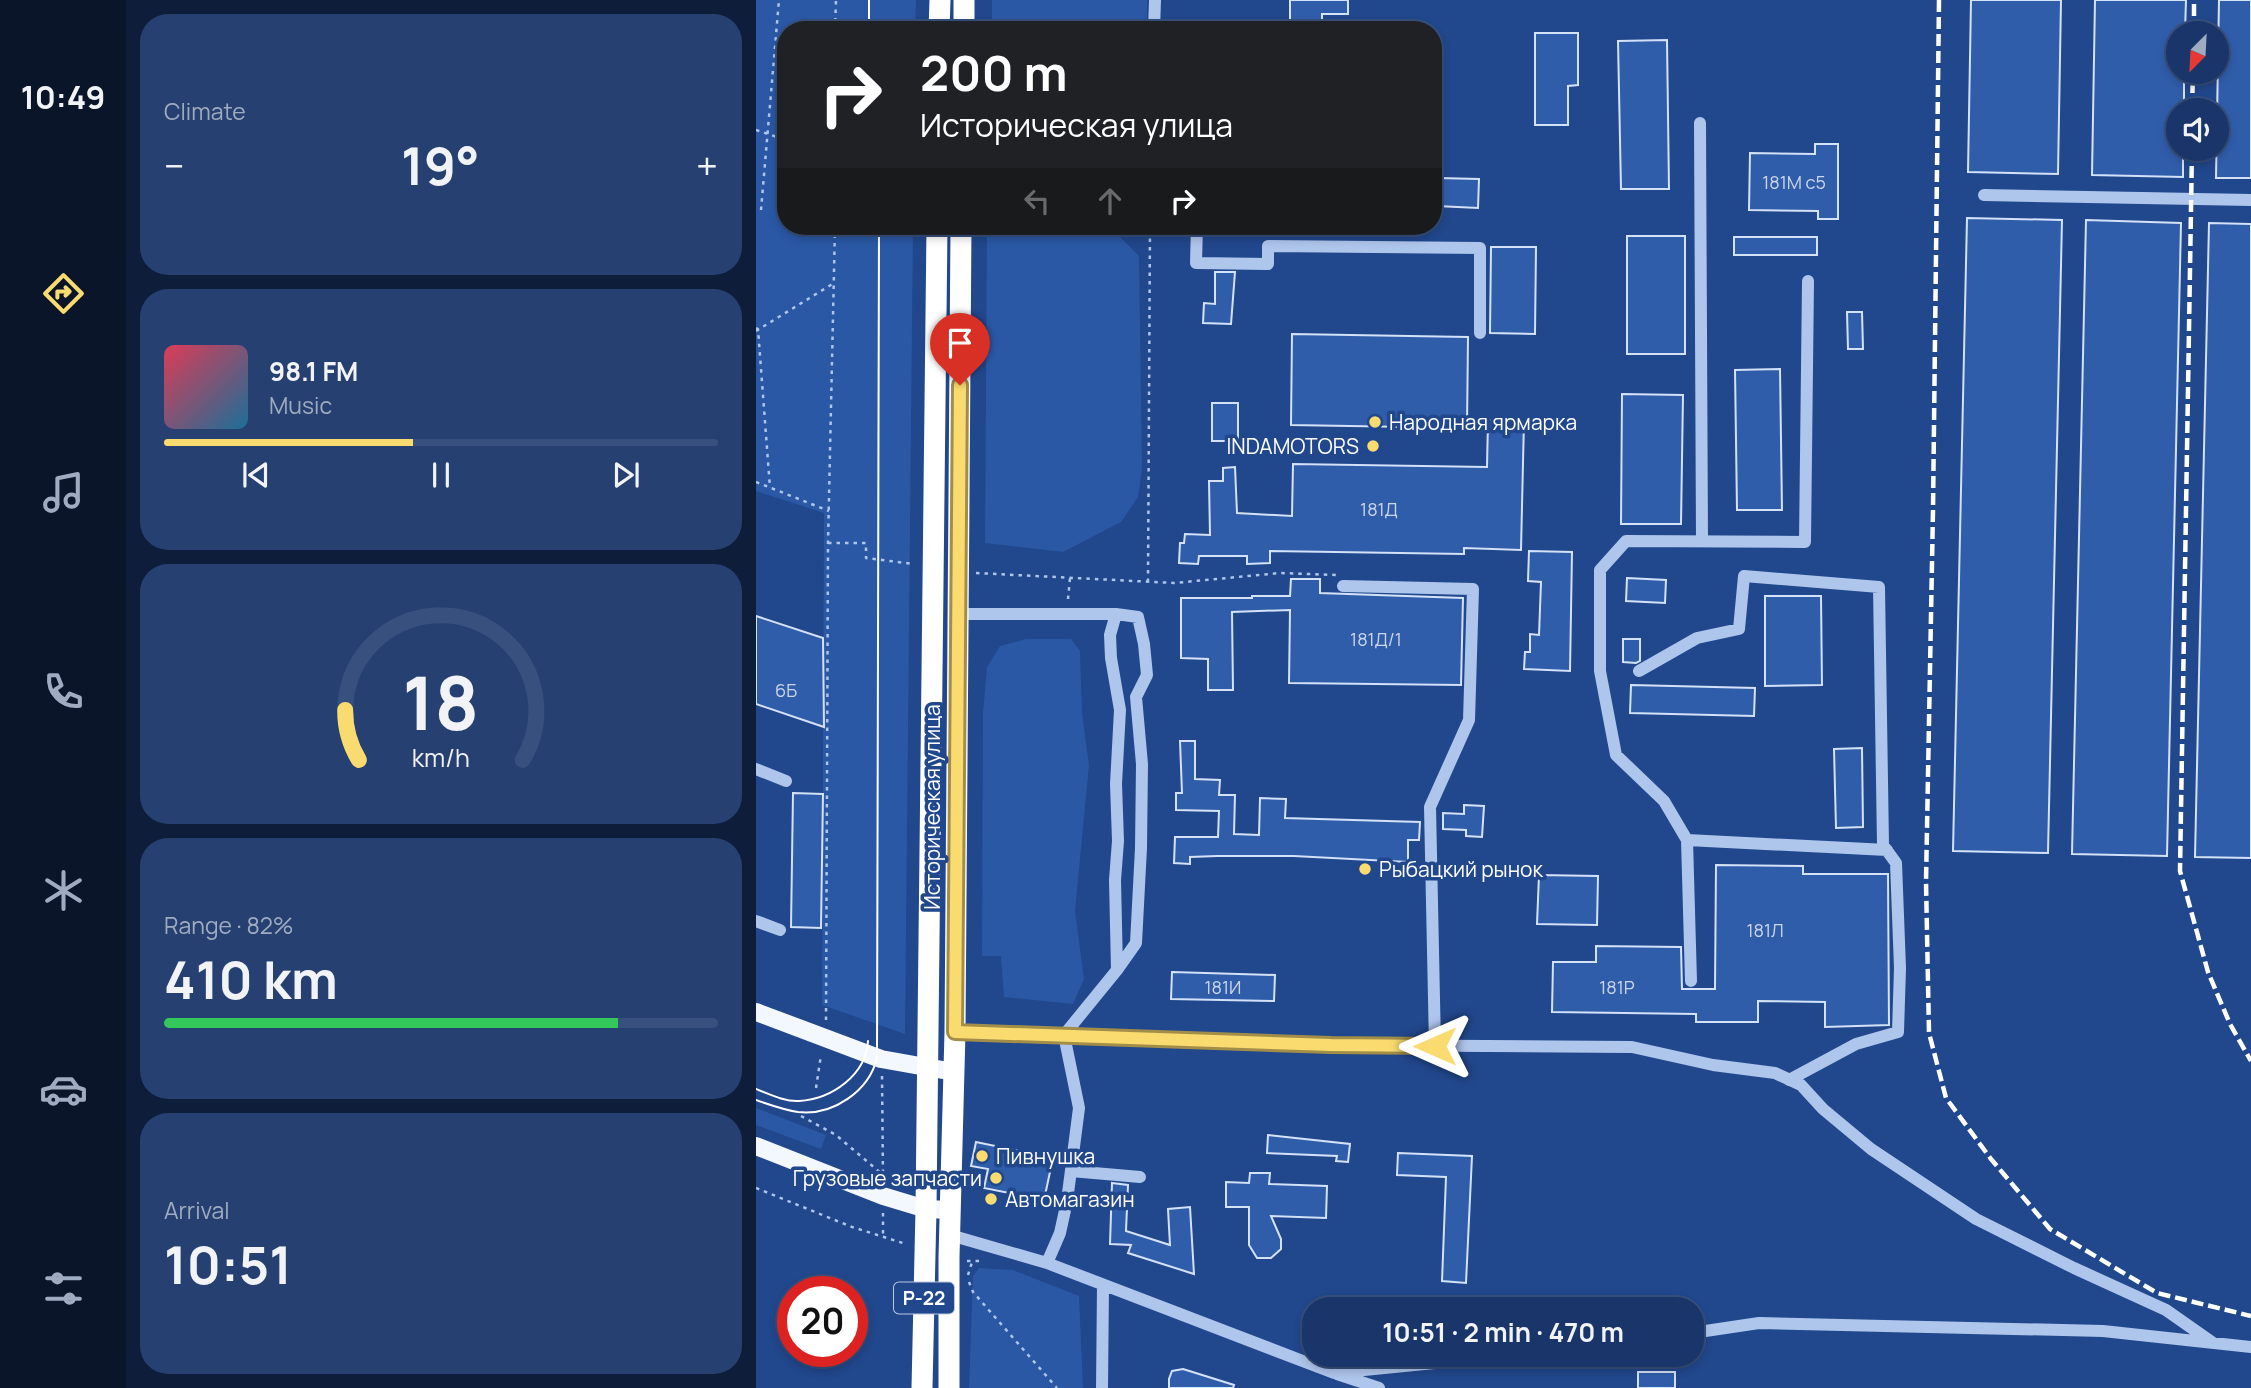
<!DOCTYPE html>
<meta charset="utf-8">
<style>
body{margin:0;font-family:Manrope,sans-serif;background:#264071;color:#f1f3f6;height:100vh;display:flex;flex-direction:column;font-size:26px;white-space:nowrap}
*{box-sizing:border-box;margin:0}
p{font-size:23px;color:#9fabc0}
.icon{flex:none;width:38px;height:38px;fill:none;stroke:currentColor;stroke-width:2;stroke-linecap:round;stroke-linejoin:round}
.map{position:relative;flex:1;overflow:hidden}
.panel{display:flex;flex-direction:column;gap:14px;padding:14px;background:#0e1d3a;width:630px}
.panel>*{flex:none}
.top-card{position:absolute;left:21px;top:21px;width:665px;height:214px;border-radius:28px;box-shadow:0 4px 10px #0003,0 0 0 2px #37507d;background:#202124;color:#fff;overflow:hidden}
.needle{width:46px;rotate:204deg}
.tools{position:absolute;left:1410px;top:21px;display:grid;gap:14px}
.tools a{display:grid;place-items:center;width:63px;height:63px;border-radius:50%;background:#193569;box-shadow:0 4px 10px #0003,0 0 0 2px #37507d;font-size:35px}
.speed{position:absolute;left:21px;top:1276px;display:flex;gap:14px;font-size:35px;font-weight:700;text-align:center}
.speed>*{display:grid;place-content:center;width:91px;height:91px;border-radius:50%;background:#193569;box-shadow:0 4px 10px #0003,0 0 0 2px #37507d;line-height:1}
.speed .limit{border:10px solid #d22;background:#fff;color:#111}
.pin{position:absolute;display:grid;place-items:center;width:60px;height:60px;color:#fff;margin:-72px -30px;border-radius:50% 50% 50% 0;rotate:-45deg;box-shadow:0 0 7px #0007}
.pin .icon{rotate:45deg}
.me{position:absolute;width:77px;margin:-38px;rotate:270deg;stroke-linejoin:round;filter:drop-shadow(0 0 5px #0008)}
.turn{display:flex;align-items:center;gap:24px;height:147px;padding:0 28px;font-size:32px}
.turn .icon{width:91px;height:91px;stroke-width:2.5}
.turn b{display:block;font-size:49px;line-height:60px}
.lanes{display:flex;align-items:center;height:66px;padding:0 28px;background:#0003;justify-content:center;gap:35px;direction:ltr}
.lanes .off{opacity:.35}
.big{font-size:52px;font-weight:700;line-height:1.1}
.panel .tile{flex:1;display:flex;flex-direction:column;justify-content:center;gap:10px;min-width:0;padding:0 24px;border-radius:28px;background:#264071}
.panel .dial{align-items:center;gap:0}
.dial svg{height:182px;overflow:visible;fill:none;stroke:#37507d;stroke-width:7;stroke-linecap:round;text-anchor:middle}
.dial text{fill:#f1f3f6;stroke:none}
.song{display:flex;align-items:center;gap:21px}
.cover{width:84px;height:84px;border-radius:10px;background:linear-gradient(135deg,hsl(350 70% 55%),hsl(200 70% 35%))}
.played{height:7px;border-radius:4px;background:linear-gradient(90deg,#f9db6f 45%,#37507d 45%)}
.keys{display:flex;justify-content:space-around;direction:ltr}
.heat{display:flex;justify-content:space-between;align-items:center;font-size:38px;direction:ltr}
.charge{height:10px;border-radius:5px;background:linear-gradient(90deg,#34c759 82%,#37507d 0)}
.trip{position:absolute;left:546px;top:1297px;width:402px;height:70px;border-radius:28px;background:#193569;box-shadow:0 4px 10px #0003,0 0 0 2px #37507d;font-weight:700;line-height:70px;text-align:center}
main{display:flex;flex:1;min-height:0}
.tab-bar{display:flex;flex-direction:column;width:126px;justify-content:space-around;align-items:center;background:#0a152a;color:#9fabc0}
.tab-bar .icon{width:49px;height:49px}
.tab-bar .on{color:#f9db6f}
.tab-bar b{font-size:32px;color:#f1f3f6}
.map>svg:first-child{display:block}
</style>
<main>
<nav class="tab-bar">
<b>10:49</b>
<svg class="icon on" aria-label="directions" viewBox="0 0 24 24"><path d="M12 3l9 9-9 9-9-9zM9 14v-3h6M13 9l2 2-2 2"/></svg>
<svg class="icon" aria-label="music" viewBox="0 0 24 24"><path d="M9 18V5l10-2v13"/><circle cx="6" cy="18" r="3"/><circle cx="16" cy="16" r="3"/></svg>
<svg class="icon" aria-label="phone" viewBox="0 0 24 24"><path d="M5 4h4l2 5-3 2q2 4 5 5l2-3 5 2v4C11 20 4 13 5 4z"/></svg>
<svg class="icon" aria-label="climate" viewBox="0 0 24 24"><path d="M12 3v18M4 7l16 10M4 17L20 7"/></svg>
<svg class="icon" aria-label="car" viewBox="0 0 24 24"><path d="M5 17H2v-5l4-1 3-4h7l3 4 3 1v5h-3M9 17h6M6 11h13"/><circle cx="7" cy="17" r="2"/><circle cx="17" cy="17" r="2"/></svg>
<svg class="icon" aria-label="filters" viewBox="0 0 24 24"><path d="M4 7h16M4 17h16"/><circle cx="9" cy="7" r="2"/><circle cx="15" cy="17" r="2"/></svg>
</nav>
<section class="panel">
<div class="tile"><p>Climate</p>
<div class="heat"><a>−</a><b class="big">19°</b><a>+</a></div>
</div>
<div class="tile">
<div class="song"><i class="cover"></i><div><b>98.1 FM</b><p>Music</p></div></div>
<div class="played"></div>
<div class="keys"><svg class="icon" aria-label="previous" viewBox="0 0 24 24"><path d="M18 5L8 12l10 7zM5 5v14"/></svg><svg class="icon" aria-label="pause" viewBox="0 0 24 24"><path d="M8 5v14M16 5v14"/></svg><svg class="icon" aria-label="next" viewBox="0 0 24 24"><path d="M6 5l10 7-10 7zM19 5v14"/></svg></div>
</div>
<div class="tile dial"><svg viewBox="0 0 100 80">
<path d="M14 69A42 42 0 1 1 86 69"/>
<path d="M14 69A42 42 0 0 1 8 47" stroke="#f9db6f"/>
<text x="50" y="56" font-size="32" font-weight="700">18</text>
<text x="50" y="72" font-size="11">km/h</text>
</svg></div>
<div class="tile"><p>Range · 82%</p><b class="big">410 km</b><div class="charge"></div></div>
<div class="tile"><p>Arrival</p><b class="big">10:51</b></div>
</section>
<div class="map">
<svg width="1495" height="1388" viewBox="0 0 1495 1388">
<rect width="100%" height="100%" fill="#21478c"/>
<path fill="#2a58a5" d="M0,0H160L159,30H30V226H157L149,1034L66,1005L68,513L0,491Z
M236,0H391V30H236Z
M231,226H353L383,256L386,468L382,497L365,522L307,552L229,543Z
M270,639H315L324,651L326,713L333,765L319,911L328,979L317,1004L248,997L245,956H226L227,713L231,667L244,646Z
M0,1108L70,1135L65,1149L0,1125Z
M223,1268L257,1270L323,1296L327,1388H213L217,1276Z"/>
<path fill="#305daa" stroke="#d3e1f9" stroke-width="2" d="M534,0H592V14H566V30H534Z
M1215,0H1305L1302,174L1212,172Z
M1339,0H1430L1429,33H1423V72H1428V110H1423V149H1427V177L1336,175Z
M1463,0H1495V178H1460Z
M779,33H822V85L812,86V125H779Z
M911,40L913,189H865L862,41Z
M1059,144H1082V219H1062V211L993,210L994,153L1059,154Z
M682,178L723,179L722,208L681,206Z
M1211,218L1306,220L1292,853L1197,851Z
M1330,220L1425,223L1411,856L1316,854Z
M1453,223L1495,224V858L1439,857Z
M871,236H929V354H871Z
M978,237H1061V255H978Z
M735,247H780L779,334L734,333Z
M459,272H479L475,324L447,323L448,303L459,304Z
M1091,312H1106L1107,349H1092Z
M536,334L712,337L711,428L535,425Z
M1024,369L1026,510H981L979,370Z
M866,394L927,395L925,524H865Z
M456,403H482V441H456Z
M732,420H768L765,550L708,548V554L514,551V563L491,564V556H443L442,564L423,563L424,543H428L429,534L454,535L453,481H467V468L479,467L481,513L536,516L537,464L731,467Z
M773,551L816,552L814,671L768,669L769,652H774V634L783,635L785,582L772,581Z
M871,578L910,580L909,603L870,601Z
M535,579H564V593L707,598L705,685L533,683L534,610L476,612L477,690H452V659L425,658V598H496V596H534Z
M1009,596H1065L1066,685L1009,686Z
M0,616L67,638L68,727L0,704Z
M867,639H884V661L880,663L867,662Z
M875,685L999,688L998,716L874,713Z
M424,741H439V779L464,780L463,795H479L478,834L503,835L504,798L530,799L529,818L664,822L663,840H652V862L538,856H461L434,857V864L418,863L419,837H462L463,811L420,810V793H426Z
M1106,748L1107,827L1080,828L1078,749Z
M37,793L67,794L65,928L35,927Z
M708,805L728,806L726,837L710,836V830L687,829V813L708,814Z
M960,865L1047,866V874H1132L1133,1025L1069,1027V1002L1002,1001V1022H940V1014L796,1012L797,962H840V946L925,947L926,989H959Z
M783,875L842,876L841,925L781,924Z
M416,972L519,975L518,1001L415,999Z
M512,1135L594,1144L592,1162L580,1161L581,1156L511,1153Z
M220,1142L297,1158L288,1200L228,1188L232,1169L215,1166Z
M642,1153L716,1156L710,1283L686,1281L690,1177L641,1175Z
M494,1173H514L513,1184L571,1186L570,1218L515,1216L525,1239V1249L515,1258H501L493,1245V1207H470V1182L493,1183Z
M356,1183L372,1185L370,1231L414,1245L412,1209L434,1207L438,1274L372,1253L375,1245L354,1244Z
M427,1369L478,1385L477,1388H413V1379L416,1371Z
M882,1372H919V1388H882Z"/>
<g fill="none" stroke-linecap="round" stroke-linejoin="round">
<path stroke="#aec5ec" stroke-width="2.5" stroke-dasharray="3.5 5" stroke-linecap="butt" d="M79,30L80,0
M0,130L30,140
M5,210L23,0
M0,328L2,329L14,488
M0,331L78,283
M0,482L73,511
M72,543H110V558L158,564
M220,573L418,583L524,573L580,575
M392,582L394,226
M312,599L314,578
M70,1020L72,543L79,226
M126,1076L127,1178
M60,1088L65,1055
M45,1116L80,1135L127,1175
M0,1188L96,1227L150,1244
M127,1213V1238
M211,1261H228
M212,1275L216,1262
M213,1282L217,1292L301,1388"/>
<path stroke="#aec5ec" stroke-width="12" d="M398,30L399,0
M944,123L946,541
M1228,195L1495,200
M441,226L440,263L512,264V246L724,248V333
M587,586L717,589L713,720L674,807L679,1046
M202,614H360
M883,671L941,638L983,629L988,576L1123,587L1127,845L1140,863L1144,968L1142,1032L1100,1044L1033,1080
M0,769L30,781
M931,840L908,801L860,755L844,671V570L870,541L1049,542L1052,281
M0,921L24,930
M935,981L931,840L1131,850
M199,1032L575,1045L876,1047L957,1065L1019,1073L1045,1085L1067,1109L1115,1149L1220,1219L1318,1268L1410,1310L1457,1343
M315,1171L384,1177
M194,1235L291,1263L578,1373L769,1354
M291,1263L304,1233L311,1201L323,1108L308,1035L361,970L380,943L385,848L386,764L380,697L391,675L388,644L382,617L360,614L354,635L355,658L364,710L360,784L362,841L359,880L361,970
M936,1333L1003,1323L1347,1331L1495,1347
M581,1374L623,1388
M346,1388L347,1285"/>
<path stroke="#f3f7fe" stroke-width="18" d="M0,1012L125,1059L198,1072
M0,1146L127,1196L170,1209L195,1210"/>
<path stroke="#fff" stroke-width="21" d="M183,30L184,0
M208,30V0
M166,1388L170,1209L181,226
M193,1388V1257L199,1032L205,226"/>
<path stroke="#fff" stroke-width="2" d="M113,30V0
M0,1089C13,1094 29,1102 43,1101C76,1099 110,1075 112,1041
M0,1100C14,1105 28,1110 42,1112C77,1116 113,1091 121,1058L123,226"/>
<path stroke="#fff" stroke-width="4.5" stroke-dasharray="12 5" stroke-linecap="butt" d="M1183,0L1177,510L1170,882L1173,1033L1190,1098L1235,1159L1294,1229L1401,1293L1495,1316
M1438,33V0
M1436,110L1437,72
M1436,149L1424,871L1452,972L1474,1024L1495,1061"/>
</g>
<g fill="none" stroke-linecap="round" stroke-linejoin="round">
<g stroke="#a28e48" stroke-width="18">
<path id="route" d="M204,385L199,1032L575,1045L679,1046"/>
</g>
<use href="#route" stroke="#f9db6f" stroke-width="12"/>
</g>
<g fill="#f9db6f" stroke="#21478c" stroke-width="2.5">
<circle cx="619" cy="422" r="7"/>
<circle cx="617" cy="446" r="7"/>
<circle cx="609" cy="869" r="7"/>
<circle cx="226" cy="1156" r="7"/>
<circle cx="240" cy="1178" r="7"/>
<circle cx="235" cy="1199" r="7"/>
</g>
<g text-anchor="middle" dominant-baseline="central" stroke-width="7" stroke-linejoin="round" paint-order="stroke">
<g font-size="18" fill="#cbd6ea">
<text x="1038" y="182">181М с5</text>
<text x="623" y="509">181Д</text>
<text x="620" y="639">181Д/1</text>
<text x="30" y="690">6Б</text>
<text x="1009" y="930">181Л</text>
<text x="467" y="987">181И</text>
<text x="861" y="987">181Р</text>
</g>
<rect fill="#21478c" stroke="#bcc8dc" stroke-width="2" x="138" y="1282.5" width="60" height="31" rx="5"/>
<g font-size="19" font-weight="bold" fill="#fff">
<text x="168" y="1298">Р-22</text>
</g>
<g font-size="21" fill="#fff" stroke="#21478c" text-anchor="start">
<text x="633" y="422">Народная ярмарка</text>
<text x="603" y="446" text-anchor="end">INDAMOTORS</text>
<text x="623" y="869">Рыбацкий рынок</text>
<text x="240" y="1156">Пивнушка</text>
<text x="226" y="1178" text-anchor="end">Грузовые запчасти</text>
<text x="249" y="1199">Автомагазин</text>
</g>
<g font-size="21" fill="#fff" stroke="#21478c">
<text transform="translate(176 807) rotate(-90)">Историческая улица</text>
</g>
</g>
</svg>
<div class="tools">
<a><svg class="needle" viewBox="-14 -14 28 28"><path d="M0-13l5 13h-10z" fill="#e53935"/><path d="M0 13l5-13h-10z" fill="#9fabc0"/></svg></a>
<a><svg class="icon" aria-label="sound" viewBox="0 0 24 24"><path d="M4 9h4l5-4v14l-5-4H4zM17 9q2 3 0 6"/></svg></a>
</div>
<div class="speed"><div class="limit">20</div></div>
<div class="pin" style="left:204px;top:385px;background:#d93025"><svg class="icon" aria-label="arrive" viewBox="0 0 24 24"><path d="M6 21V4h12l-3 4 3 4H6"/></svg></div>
<svg class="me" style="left:679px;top:1046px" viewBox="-20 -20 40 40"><path d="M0-17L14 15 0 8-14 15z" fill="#f9db6f" stroke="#fff" stroke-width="4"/></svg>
<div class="trip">10:51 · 2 min · 470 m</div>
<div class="top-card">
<div class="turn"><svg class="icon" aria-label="right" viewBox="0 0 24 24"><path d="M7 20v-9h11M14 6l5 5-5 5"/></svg><div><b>200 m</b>Историческая улица</div></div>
<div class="lanes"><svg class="icon off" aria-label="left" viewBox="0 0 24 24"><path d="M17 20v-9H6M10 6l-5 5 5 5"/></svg><svg class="icon off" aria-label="ahead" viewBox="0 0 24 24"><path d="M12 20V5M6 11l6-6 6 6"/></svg><svg class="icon" aria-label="right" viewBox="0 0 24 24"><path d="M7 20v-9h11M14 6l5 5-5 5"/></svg></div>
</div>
</div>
</main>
